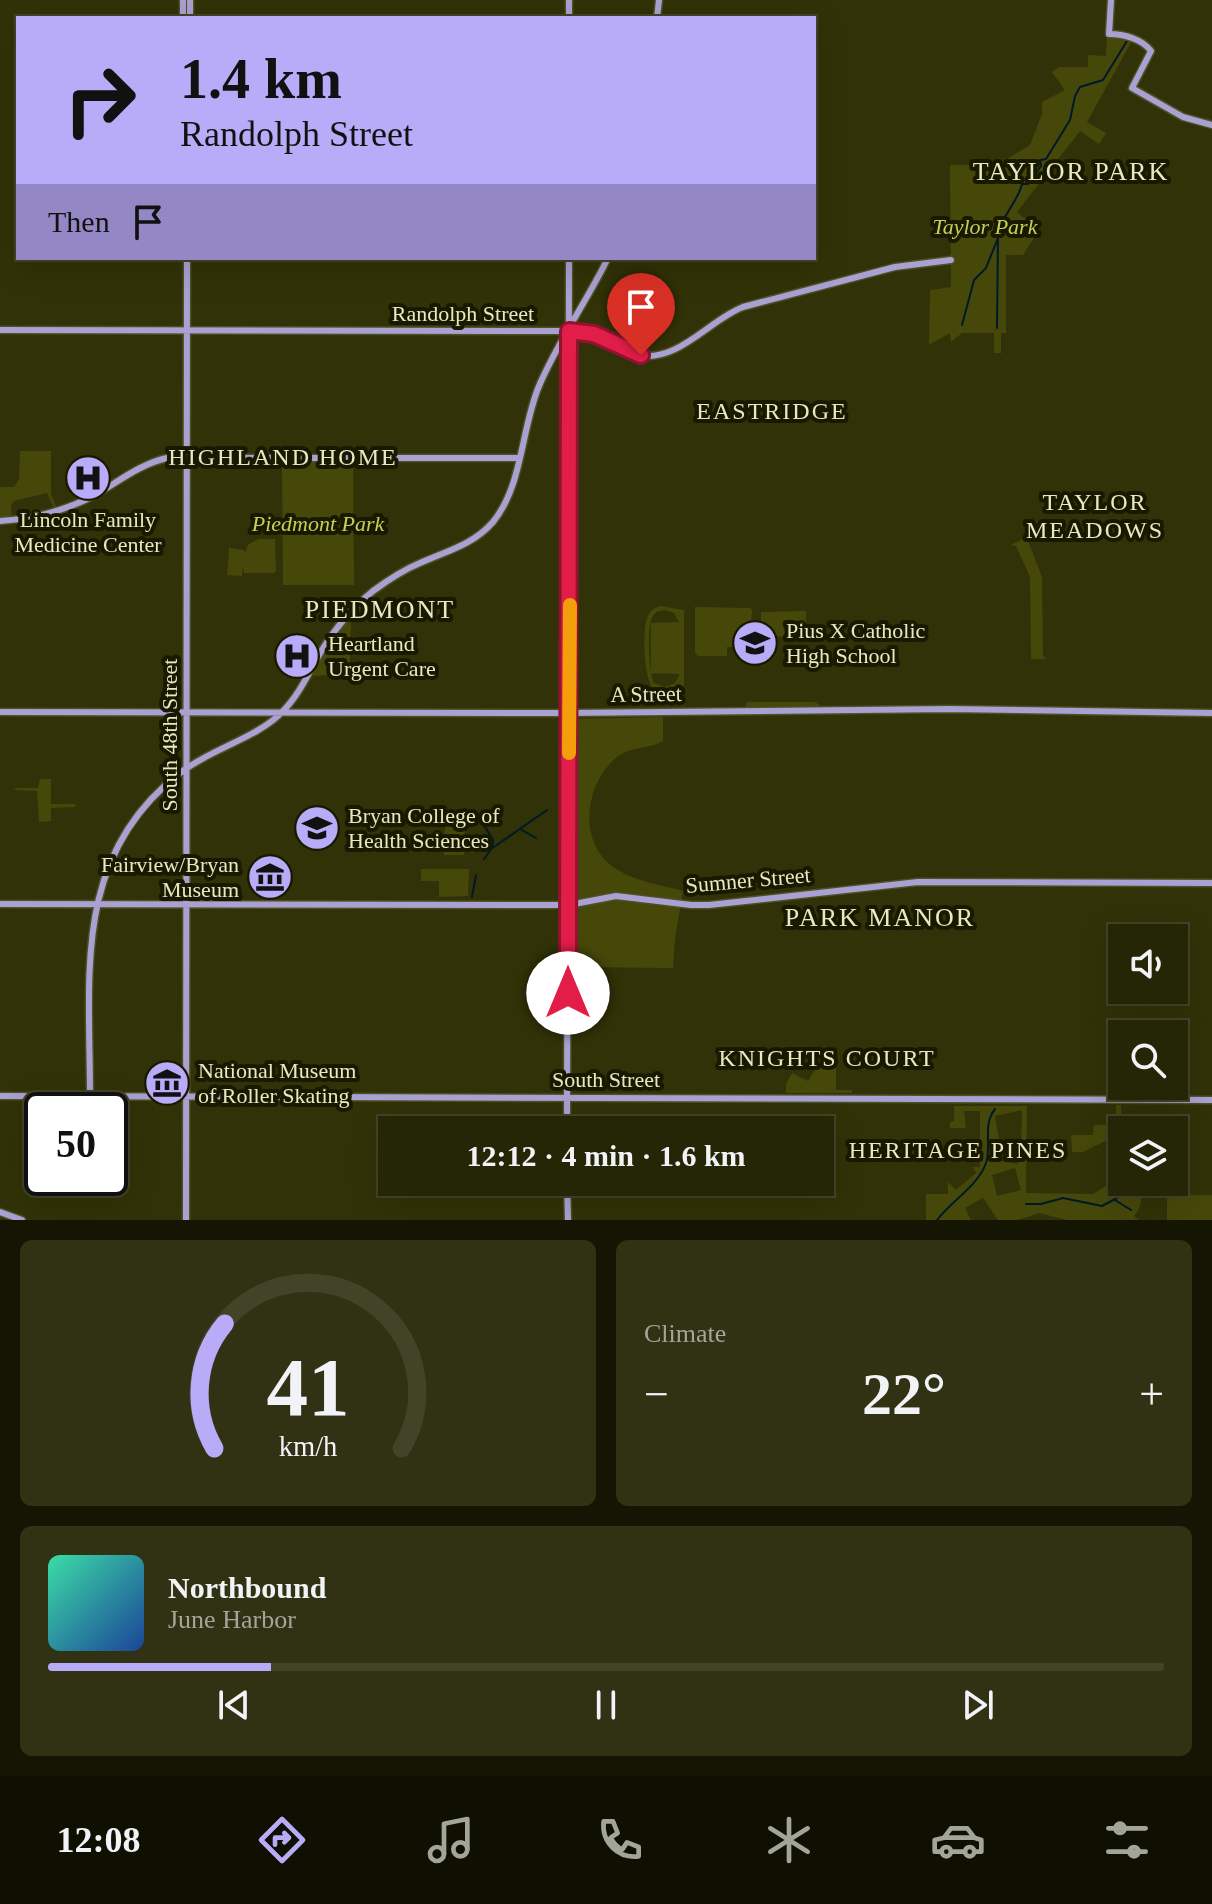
<!DOCTYPE html>
<meta charset="utf-8">
<style>
body{margin:0;font-family:"Times New Roman",serif;background:#313213;color:#f1f3f6;height:100vh;display:flex;flex-direction:column;font-size:30px;white-space:nowrap}
*{box-sizing:border-box;margin:0}
p{font-size:26px;color:#a3a59a}
.icon{flex:none;width:44px;height:44px;fill:none;stroke:currentColor;stroke-width:2;stroke-linecap:round;stroke-linejoin:round}
.map{position:relative;height:1220px;overflow:hidden}
.panel{display:flex;flex-direction:column;gap:20px;padding:20px;background:#141503;flex:1}
.panel>*{flex:none}
.hud{position:absolute;left:16px;top:16px;width:800px;height:244px;border-radius:0px;box-shadow:0 8px 32px #0002,0 0 0 2px #424327;background:#b8abf7;color:#111;overflow:hidden}
.buttons{position:absolute;left:1108px;top:924px;display:grid;gap:16px}
.buttons a{display:grid;place-items:center;width:80px;height:80px;border-radius:0px;background:#252605;box-shadow:0 8px 32px #0002,0 0 0 2px #424327;font-size:40px}
.speed{position:absolute;left:24px;top:1092px;display:flex;gap:16px;font-size:40px;font-weight:700;text-align:center}
.speed>*{display:grid;place-content:center;width:104px;height:104px;border-radius:50%;background:#252605;box-shadow:0 8px 32px #0002,0 0 0 2px #424327;line-height:1}
.speed .limit{border:4px solid #111;border-radius:12px;background:#fff;color:#111}
.pin{position:absolute;display:grid;place-items:center;width:68px;height:68px;color:#fff;margin:-82px -34px;border-radius:50% 50% 50% 0;rotate:-45deg;box-shadow:0 0 8px #0007}
.pin .icon{rotate:45deg}
.me{position:absolute;width:88px;margin:-44px;rotate:0deg;stroke-linejoin:round;filter:drop-shadow(0 0 6px #0008)}
.turn{display:flex;align-items:center;gap:28px;height:168px;padding:0 32px;font-size:36px}
.turn .icon{width:104px;height:104px;stroke-width:2.5}
.turn b{display:block;font-size:56px;line-height:68px}
.then{display:flex;align-items:center;height:76px;padding:0 32px;background:#0003;gap:16px;font-size:30px}
.big{font-size:60px;font-weight:700;line-height:1.1}
.panel .widget{flex:1;display:flex;flex-direction:column;justify-content:center;gap:12px;min-width:0;padding:0 28px;border-radius:12px;background:#313213}
.panel .dial{align-items:center;gap:0}
.dial svg{height:208px;overflow:visible;fill:none;stroke:#424327;stroke-width:7;stroke-linecap:round;text-anchor:middle}
.dial text{fill:#f1f3f6;stroke:none}
.song{display:flex;align-items:center;gap:24px}
.cover{width:96px;height:96px;border-radius:12px;background:linear-gradient(135deg,hsl(160 70% 55%),hsl(220 70% 35%))}
.played{height:8px;border-radius:4px;background:linear-gradient(90deg,#b8abf7 20%,#424327 20%)}
.keys{display:flex;justify-content:space-around;direction:ltr}
.heat{display:flex;justify-content:space-between;align-items:center;font-size:44px;direction:ltr}
.panel .tiles{flex:1;display:grid;gap:20px;grid-template-columns:1fr 1fr}
.widget:last-child{grid-column:span 2}
.trip{position:absolute;left:378px;top:1116px;width:456px;height:80px;border-radius:0px;background:#252605;box-shadow:0 8px 32px #0002,0 0 0 2px #424327;font-weight:700;line-height:80px;text-align:center}
.tab-bar{display:flex;height:128px;justify-content:space-around;align-items:center;background:#0f0f02;color:#a3a59a}
.tab-bar .icon{width:56px;height:56px}
.tab-bar .active{color:#b8abf7}
.tab-bar b{font-size:36px;color:#f1f3f6}
.map>svg:first-child{display:block}
</style>
<div class="map">
<svg width="1212" height="1220" viewBox="0 0 1212 1220">
<rect width="100%" height="100%" fill="#313207"/>
<path fill="#46480a" fill-rule="evenodd" d="M1107,34L1133,39L1087,122L1106,133L1099,144L1080,131L1017,212L1039,230L1023,255H1006V333H1001V353H994V333H962L951,342L950,333L929,345L930,290L951,287L950,165H997L1030,145L1042,114V102L1065,90L1052,72L1059,67H1088V55L1106,56Z
M20,451H51V495L58,510L55,511L47,493L14,501L11,505L12,520L0,521V487H14L19,479Z
M282,458H353L354,585H283Z
M1043,529L1045,532L1028,541L1042,577L1043,656L1047,659H1031L1030,577L1016,546L1011,545Z
M258,539H275L276,571L274,573H244L243,566L242,576L227,575L229,548L244,550L245,553L248,545Z
M660,606L684,610V686L679,685L667,691L652,687C644,676 641,625 649,614C652,609 654,609 660,606ZM665,610L674,613L679,622L651,623V673L680,674L675,683L665,687L654,683C649,674 646,625 653,616C656,611 659,611 665,610Z
M695,607L750,608L752,610L750,639L742,647H727V656H698L695,653Z
M806,611V636L761,637V612Z
M347,620L351,622L350,663L335,675L314,676L313,671Z
M749,702H815L820,705L817,707L746,708V703Z
M663,717V741C647,750 631,746 617,757C583,785 577,846 618,870C637,882 662,885 683,891L675,939L673,968L572,967L573,719Z
M40,779H51V804H75V807L51,808V821L39,822L37,791L15,790V788H38Z
M445,821H465L464,855H444Z
M421,869H469L468,896L439,897V881H421Z
M829,1055H836V1090H852V1093H786V1084L792,1073L808,1081L822,1058Z
M1116,1105H1121L1122,1140L1117,1135L1083,1152H1072L1071,1135H1093L1094,1125H1116Z
M954,1106H1027L1026,1193L1093,1194L1122,1176V1182H1136C1143,1193 1143,1206 1134,1216L1139,1220H1067L1039,1213L1018,1220H998L983,1198L965,1208L971,1220H926V1194H948V1182L956,1190L976,1173L973,1167H980V1111H964L966,1128H950V1122L954,1121ZM1022,1110L1021,1156L1018,1164L994,1160L999,1140L995,1116ZM1015,1168L1021,1190L997,1196L992,1175Z
M1167,1195H1212V1220H1167Z"/>
<g fill="none" stroke-linecap="round" stroke-linejoin="round">
<path stroke="#001927" stroke-width="2" d="M962,325L974,280L986,268L998,238
M997,328L998,234C1002,215 1018,202 1022,184H1028L1041,166L1040,160L1046,159L1070,120L1075,96L1080,87L1103,80L1127,41
M478,815L493,840L492,848
M520,829L536,838
M484,859L491,849L547,810
M472,897L476,875
M1115,1200L1131,1210
M1026,1204H1041L1063,1198L1102,1206L1117,1198L1128,1182
M937,1220C951,1201 978,1186 986,1163C992,1145 982,1125 995,1109"/>
<g stroke="#4e4f25" stroke-width="9">
<path id="secondary" d="M183,0V18
M569,0V18
M1111,0L1109,34C1124,34 1142,39 1151,51L1132,88L1183,117L1212,125
M190,18V0
M657,18L659,0
M0,330L575,331C599,332 615,350 638,355C678,363 709,320 743,307L895,267L951,260
M0,521C33,519 65,511 95,495C118,482 140,464 167,458H519
M0,712L565,713L950,709L1212,713
M0,904L569,905L616,896L691,905H709L918,882L1212,883
M0,1096L1212,1100
M90,1096C90,975 72,856 180,773C210,749 258,738 283,711C300,694 310,670 322,650C336,627 353,607 373,591C388,580 403,570 420,563C447,551 473,545 493,522C523,485 521,429 539,386C558,341 587,301 608,258
M567,1130L569,258
M567,1182L568,1220
M0,1212L22,1220
M186,1220L187,258"/>
</g>
<use href="#secondary" stroke="#a8a1d1" stroke-width="6"/>
</g>
<g fill="none" stroke-linecap="round" stroke-linejoin="round">
<g stroke="#92132f" stroke-width="20">
<path id="route" d="M568,993L569,331L594,334L641,355"/>
</g>
<use href="#route" stroke="#e11d48" stroke-width="14"/>
<path stroke="#f59e0b" stroke-width="14" d="M569,753L570,605"/>
</g>
<defs>
<g id="hospital-disc" transform="scale(2.3)"><circle r="9.5" fill="#b8abf7" stroke="#191900"/><path d="M-5-5h3v3.5h4V-5h3V5h-3V1.5h-4V5h-3Z" fill="#111"/></g>
<g id="school-disc" transform="scale(2.3)"><circle r="9.5" fill="#b8abf7" stroke="#191900"/><path d="M0-5L7-2L0 1L-7-2ZM-4 1L0 2.5L4 1V4Q0 6-4 4Z" fill="#111"/></g>
<g id="university-disc" transform="scale(2.3)"><circle r="9.5" fill="#b8abf7" stroke="#191900"/><path d="M0-5L7-2L0 1L-7-2ZM-4 1L0 2.5L4 1V4Q0 6-4 4Z" fill="#111"/></g>
<g id="museum-disc" transform="scale(2.3)"><circle r="9.5" fill="#b8abf7" stroke="#191900"/><path d="M0-6L6-3V-2H-6V-3ZM-5-1h2V3h-2ZM-1-1h2V3h-2ZM3-1h2V3H3ZM-6 4H6V6H-6Z" fill="#111"/></g>
</defs>
<g fill-rule="evenodd">
<use href="#hospital-disc" x="88" y="478"/>
<use href="#school-disc" x="755" y="643"/>
<use href="#hospital-disc" x="297" y="656"/>
<use href="#university-disc" x="317" y="828"/>
<use href="#museum-disc" x="270" y="877"/>
<use href="#museum-disc" x="167" y="1083"/>
</g>
<g text-anchor="middle" dominant-baseline="central" stroke-width="8" stroke-linejoin="round" paint-order="stroke">
<g font-size="22" font-style="italic" fill="#c9cf56" stroke="#191900">
<text x="985" y="226">Taylor Park</text>
<text x="318" y="523">Piedmont Park</text>
</g>
<g font-size="22" fill="#e6e9c3" stroke="#191900">
<text x="463" y="313">Randolph Street</text>
<text transform="translate(646 694) rotate(-1)">A Street</text>
<text transform="translate(169 735) rotate(-90)">South 48th Street</text>
<text transform="translate(748 880) rotate(-5)">Sumner Street</text>
<text x="606" y="1079">South Street</text>
</g>
<g font-size="22" fill="#e6e9c3" stroke="#191900" text-anchor="start">
<text x="88" y="519" text-anchor="middle">Lincoln Family<tspan x="88" dy="25">Medicine Center</tspan></text>
<text x="786" y="630">Pius X Catholic<tspan x="786" dy="25">High School</tspan></text>
<text x="328" y="643">Heartland<tspan x="328" dy="25">Urgent Care</tspan></text>
<text x="348" y="815">Bryan College of<tspan x="348" dy="25">Health Sciences</tspan></text>
<text x="239" y="864" text-anchor="end">Fairview/Bryan<tspan x="239" dy="25">Museum</tspan></text>
<text x="198" y="1070">National Museum<tspan x="198" dy="25">of Roller Skating</tspan></text>
</g>
<g font-size="24" letter-spacing="2" fill="#e6e9c3" stroke="#191900">
<text x="772" y="411">EASTRIDGE</text>
<text x="283" y="457">HIGHLAND HOME</text>
<text x="1095" y="502">TAYLOR<tspan x="1095" dy="28">MEADOWS</tspan></text>
<text x="827" y="1058">KNIGHTS COURT</text>
<text x="958" y="1150">HERITAGE PINES</text>
</g>
<g font-size="26" letter-spacing="2" fill="#e6e9c3" stroke="#191900">
<text x="1071" y="171">TAYLOR PARK</text>
<text x="380" y="609">PIEDMONT</text>
<text x="880" y="917">PARK MANOR</text>
</g>
</g>
</svg>
<div class="buttons">
<a><svg class="icon" aria-label="sound" viewBox="0 0 24 24"><path d="M4 9h4l5-4v14l-5-4H4zM17 9q2 3 0 6"/></svg></a>
<a><svg class="icon" aria-label="search" viewBox="0 0 24 24"><circle cx="10" cy="10" r="6"/><path d="M15 15l6 6"/></svg></a>
<a><svg class="icon" aria-label="layers" viewBox="0 0 24 24"><path d="M12 4l9 5-9 5-9-5zM3 14l9 5 9-5"/></svg></a>
</div>
<div class="speed"><div class="limit">50</div></div>
<div class="pin" style="left:641px;top:355px;background:#d93025"><svg class="icon" aria-label="arrive" viewBox="0 0 24 24"><path d="M6 21V4h12l-3 4 3 4H6"/></svg></div>
<svg class="me" style="left:568px;top:993px" viewBox="-20 -20 40 40"><circle r="19" fill="#fff"/><path d="M0-13L10 11 0 6-10 11z" fill="#e11d48"/></svg>
<div class="trip">12:12 · 4 min · 1.6 km</div>
<div class="hud">
<div class="turn"><svg class="icon" aria-label="right" viewBox="0 0 24 24"><path d="M7 20v-9h11M14 6l5 5-5 5"/></svg><div><b>1.4 km</b>Randolph Street</div></div>
<div class="then">Then<svg class="icon" aria-label="arrive" viewBox="0 0 24 24"><path d="M6 21V4h12l-3 4 3 4H6"/></svg></div>
</div>
</div>
<section class="panel">
<div class="tiles">
<div class="widget dial"><svg viewBox="0 0 100 80">
<path d="M14 69A42 42 0 1 1 86 69"/>
<path d="M14 69A42 42 0 0 1 18 21" stroke="#b8abf7"/>
<text x="50" y="56" font-size="32" font-weight="700">41</text>
<text x="50" y="72" font-size="11">km/h</text>
</svg></div>
<div class="widget"><p>Climate</p>
<div class="heat"><a>−</a><b class="big">22°</b><a>+</a></div>
</div>
<div class="widget">
<div class="song"><i class="cover"></i><div><b>Northbound</b><p>June Harbor</p></div></div>
<div class="played"></div>
<div class="keys"><svg class="icon" aria-label="previous" viewBox="0 0 24 24"><path d="M18 5L8 12l10 7zM5 5v14"/></svg><svg class="icon" aria-label="pause" viewBox="0 0 24 24"><path d="M8 5v14M16 5v14"/></svg><svg class="icon" aria-label="next" viewBox="0 0 24 24"><path d="M6 5l10 7-10 7zM19 5v14"/></svg></div>
</div>
</div>
</section>
<nav class="tab-bar">
<b>12:08</b>
<svg class="icon active" aria-label="directions" viewBox="0 0 24 24"><path d="M12 3l9 9-9 9-9-9zM9 14v-3h6M13 9l2 2-2 2"/></svg>
<svg class="icon" aria-label="music" viewBox="0 0 24 24"><path d="M9 18V5l10-2v13"/><circle cx="6" cy="18" r="3"/><circle cx="16" cy="16" r="3"/></svg>
<svg class="icon" aria-label="phone" viewBox="0 0 24 24"><path d="M5 4h4l2 5-3 2q2 4 5 5l2-3 5 2v4C11 20 4 13 5 4z"/></svg>
<svg class="icon" aria-label="climate" viewBox="0 0 24 24"><path d="M12 3v18M4 7l16 10M4 17L20 7"/></svg>
<svg class="icon" aria-label="car" viewBox="0 0 24 24"><path d="M5 17H2v-5l4-1 3-4h7l3 4 3 1v5h-3M9 17h6M6 11h13"/><circle cx="7" cy="17" r="2"/><circle cx="17" cy="17" r="2"/></svg>
<svg class="icon" aria-label="filters" viewBox="0 0 24 24"><path d="M4 7h16M4 17h16"/><circle cx="9" cy="7" r="2"/><circle cx="15" cy="17" r="2"/></svg>
</nav>
